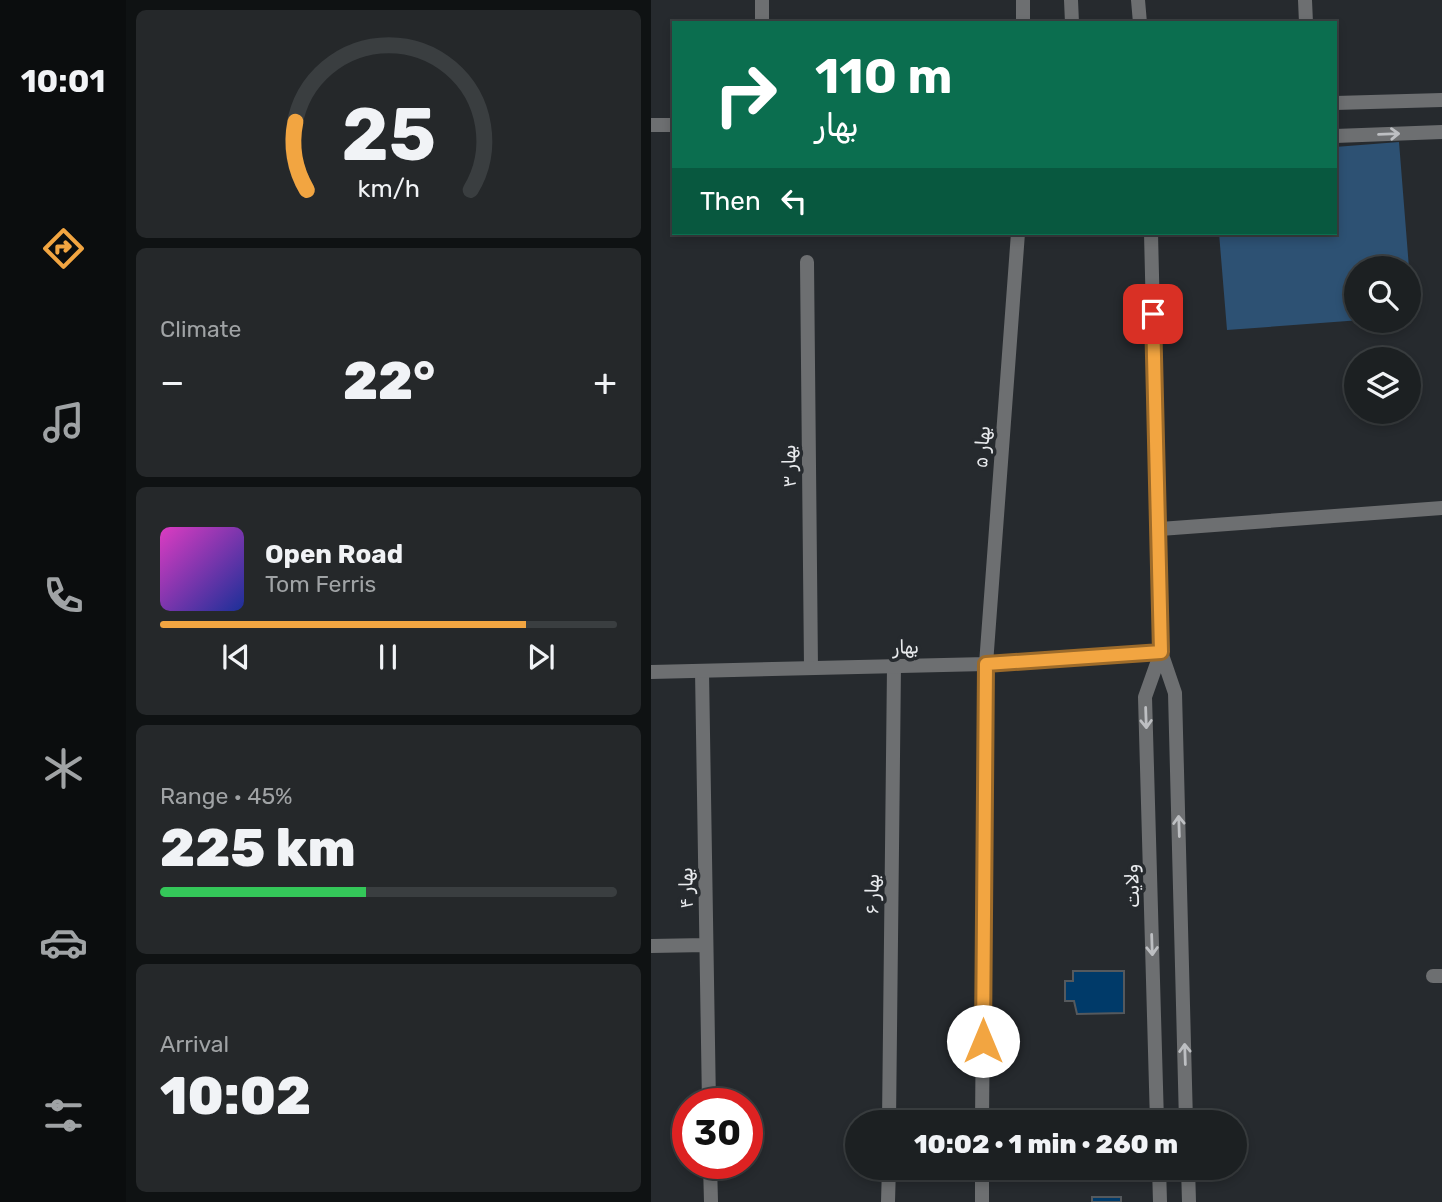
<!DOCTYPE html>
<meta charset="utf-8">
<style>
body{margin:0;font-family:Rubik,"Noto Naskh Arabic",sans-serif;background:#25282a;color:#f1f3f6;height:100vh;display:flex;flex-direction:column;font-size:26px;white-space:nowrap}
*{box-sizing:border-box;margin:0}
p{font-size:23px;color:#a0a3a5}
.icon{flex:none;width:38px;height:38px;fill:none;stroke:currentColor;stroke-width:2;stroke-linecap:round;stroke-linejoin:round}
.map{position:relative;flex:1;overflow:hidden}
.side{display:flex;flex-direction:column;gap:10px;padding:10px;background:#0f1213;width:525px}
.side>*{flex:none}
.top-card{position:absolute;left:21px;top:21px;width:665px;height:214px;border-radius:0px;box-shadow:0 4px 10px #0003,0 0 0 2px #3a3e40;background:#0b6e4f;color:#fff;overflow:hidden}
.controls{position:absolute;left:693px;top:256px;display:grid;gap:14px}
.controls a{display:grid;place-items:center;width:77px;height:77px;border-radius:50%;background:#1c2022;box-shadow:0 4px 10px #0003,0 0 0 2px #3a3e40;font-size:35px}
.speed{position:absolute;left:21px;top:1088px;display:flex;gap:14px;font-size:35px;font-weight:700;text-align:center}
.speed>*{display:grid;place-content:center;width:91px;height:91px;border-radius:50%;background:#1c2022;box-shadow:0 4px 10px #0003,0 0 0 2px #3a3e40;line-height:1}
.speed .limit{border:10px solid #d22;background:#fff;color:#111}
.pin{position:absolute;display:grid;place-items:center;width:60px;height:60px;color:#fff;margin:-30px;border-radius:14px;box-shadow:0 4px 10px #0006}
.me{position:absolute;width:77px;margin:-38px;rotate:0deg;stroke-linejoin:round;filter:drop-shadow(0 0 5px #0008)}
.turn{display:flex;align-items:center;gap:24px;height:147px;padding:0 28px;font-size:32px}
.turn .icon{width:91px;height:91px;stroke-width:2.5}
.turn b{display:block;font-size:49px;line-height:60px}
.then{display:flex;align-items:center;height:66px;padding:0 28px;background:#0003;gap:14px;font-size:26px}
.big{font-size:52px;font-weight:800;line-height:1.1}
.side .tile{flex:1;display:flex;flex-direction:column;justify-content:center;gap:10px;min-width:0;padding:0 24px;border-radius:10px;background:#25282a}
.side .dial{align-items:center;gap:0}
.dial svg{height:182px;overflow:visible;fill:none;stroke:#3a3e40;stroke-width:7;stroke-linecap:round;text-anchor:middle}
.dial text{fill:#f1f3f6;stroke:none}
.song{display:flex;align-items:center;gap:21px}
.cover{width:84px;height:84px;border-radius:10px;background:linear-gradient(135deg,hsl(310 70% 55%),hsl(230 70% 35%))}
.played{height:7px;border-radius:4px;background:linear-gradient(90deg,#f2a541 80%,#3a3e40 80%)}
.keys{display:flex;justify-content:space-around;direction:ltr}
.heat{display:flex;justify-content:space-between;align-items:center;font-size:38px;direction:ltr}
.charge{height:10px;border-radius:5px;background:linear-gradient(90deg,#34c759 45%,#3a3e40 0)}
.trip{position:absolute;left:194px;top:1110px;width:402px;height:70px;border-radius:35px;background:#1c2022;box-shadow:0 4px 10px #0003,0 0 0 2px #3a3e40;font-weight:800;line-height:70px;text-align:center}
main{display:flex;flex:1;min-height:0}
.dock{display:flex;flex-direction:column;width:126px;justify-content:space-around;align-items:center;background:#0b0d0e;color:#a0a3a5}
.dock .icon{width:49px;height:49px}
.dock .selected{color:#f2a541}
.dock b{font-size:32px;color:#f1f3f6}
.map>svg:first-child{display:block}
</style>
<main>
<nav class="dock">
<b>10:01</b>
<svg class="icon selected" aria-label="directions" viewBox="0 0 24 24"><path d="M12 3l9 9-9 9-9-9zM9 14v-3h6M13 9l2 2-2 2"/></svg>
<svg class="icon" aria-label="music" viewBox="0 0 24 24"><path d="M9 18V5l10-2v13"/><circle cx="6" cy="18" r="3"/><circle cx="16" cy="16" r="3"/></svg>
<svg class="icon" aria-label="phone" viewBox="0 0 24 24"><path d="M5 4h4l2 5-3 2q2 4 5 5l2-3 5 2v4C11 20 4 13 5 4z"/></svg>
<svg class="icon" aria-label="climate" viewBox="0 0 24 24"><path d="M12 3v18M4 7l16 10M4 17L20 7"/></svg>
<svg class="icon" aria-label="car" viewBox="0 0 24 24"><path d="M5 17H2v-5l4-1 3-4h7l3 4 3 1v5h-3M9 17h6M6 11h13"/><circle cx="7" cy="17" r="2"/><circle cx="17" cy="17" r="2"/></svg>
<svg class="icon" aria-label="filters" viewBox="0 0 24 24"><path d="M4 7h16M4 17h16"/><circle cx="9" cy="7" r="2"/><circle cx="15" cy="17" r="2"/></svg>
</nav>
<section class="side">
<div class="tile dial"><svg viewBox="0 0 100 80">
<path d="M14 69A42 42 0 1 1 86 69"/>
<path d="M14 69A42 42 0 0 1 9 39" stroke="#f2a541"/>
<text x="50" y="56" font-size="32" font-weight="700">25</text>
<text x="50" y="72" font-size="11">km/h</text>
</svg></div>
<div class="tile"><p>Climate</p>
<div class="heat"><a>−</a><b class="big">22°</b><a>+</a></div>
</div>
<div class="tile">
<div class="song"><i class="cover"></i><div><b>Open Road</b><p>Tom Ferris</p></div></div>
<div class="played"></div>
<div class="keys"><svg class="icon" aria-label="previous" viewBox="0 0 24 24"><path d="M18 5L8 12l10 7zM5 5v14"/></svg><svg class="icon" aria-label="pause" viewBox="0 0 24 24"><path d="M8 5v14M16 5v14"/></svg><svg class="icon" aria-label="next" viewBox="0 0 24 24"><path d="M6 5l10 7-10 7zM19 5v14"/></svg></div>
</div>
<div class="tile"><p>Range · 45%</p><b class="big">225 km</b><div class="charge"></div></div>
<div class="tile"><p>Arrival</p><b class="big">10:02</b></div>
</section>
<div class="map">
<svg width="791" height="1202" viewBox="0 0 791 1202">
<rect width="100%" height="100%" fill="#262a2e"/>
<path fill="#2d5173" d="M748,142L758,268H705V320H710L576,330L568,233H684V147Z"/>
<path fill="#003a69" stroke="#55595d" stroke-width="2" d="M422,971H473V1013L426,1014L423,1001H414V981H422Z
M441,1197H470V1202H441Z"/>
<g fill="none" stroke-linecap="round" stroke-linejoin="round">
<path stroke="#6d6f71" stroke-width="14" d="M372,0V23
M420,0L421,23
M487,0L489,23
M654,0L655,23
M111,23V0
M156,262L160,668
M51,671L58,1104
M0,946L55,945
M782,976H791
M238,1122L243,666
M331,1122L335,664L367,233
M59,1164L60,1202
M237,1202L238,1167
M331,1202V1167"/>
<path stroke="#6d6f71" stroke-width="14" d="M684,103L791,100
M0,125H23
M684,136L791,132
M500,233L510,652L524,693L535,1122
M509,529L791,508
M0,672L335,664L510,652
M506,1122L494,697L510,652
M508,1167L509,1202
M537,1167L538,1202"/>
</g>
<defs><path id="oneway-shaft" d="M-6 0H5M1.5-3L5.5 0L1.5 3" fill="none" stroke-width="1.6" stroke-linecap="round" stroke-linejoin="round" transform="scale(1.75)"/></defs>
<g stroke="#bdbfc2">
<use href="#oneway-shaft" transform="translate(738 134) rotate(-2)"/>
<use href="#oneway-shaft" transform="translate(495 718) rotate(88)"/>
<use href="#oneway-shaft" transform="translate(528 826) rotate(-92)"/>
<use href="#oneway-shaft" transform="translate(501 945) rotate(88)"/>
<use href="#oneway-shaft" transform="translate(534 1054) rotate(-92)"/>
</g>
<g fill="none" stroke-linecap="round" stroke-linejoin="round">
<g stroke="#9d6b2a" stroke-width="18">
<path id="route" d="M332,1041L335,664L510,652L502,314"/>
</g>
<use href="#route" stroke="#f2a541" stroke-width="12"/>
</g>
<g text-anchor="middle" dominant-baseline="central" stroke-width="7" stroke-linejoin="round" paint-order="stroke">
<g font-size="19" fill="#e8eaed" stroke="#262a2e">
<text transform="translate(331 447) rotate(-86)">بهار ۵</text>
<text transform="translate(138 466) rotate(-91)">بهار ۳</text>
<text transform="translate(255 647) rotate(-1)">بهار</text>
<text transform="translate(481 886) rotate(-92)">ولایت</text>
<text transform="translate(35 888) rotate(-91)">بهار ۴</text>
<text transform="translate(221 894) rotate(-89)">بهار ۶</text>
</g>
</g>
</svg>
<div class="controls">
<a><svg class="icon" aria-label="search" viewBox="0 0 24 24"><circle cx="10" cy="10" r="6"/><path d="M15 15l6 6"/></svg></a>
<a><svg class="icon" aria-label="layers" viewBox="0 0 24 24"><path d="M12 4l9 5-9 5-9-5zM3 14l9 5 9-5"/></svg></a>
</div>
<div class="speed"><div class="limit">30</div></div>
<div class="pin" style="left:502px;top:314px;background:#d93025"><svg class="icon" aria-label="arrive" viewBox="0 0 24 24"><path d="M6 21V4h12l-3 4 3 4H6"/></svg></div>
<svg class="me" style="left:332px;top:1041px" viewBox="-20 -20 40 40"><circle r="19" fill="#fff"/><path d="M0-13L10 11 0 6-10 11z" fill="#f2a541"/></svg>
<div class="trip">10:02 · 1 min · 260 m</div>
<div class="top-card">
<div class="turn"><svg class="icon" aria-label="right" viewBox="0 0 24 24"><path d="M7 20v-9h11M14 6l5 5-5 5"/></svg><div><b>110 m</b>بهار</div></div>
<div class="then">Then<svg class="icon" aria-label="left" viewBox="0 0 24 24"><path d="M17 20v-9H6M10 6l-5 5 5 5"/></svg></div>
</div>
</div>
</main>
